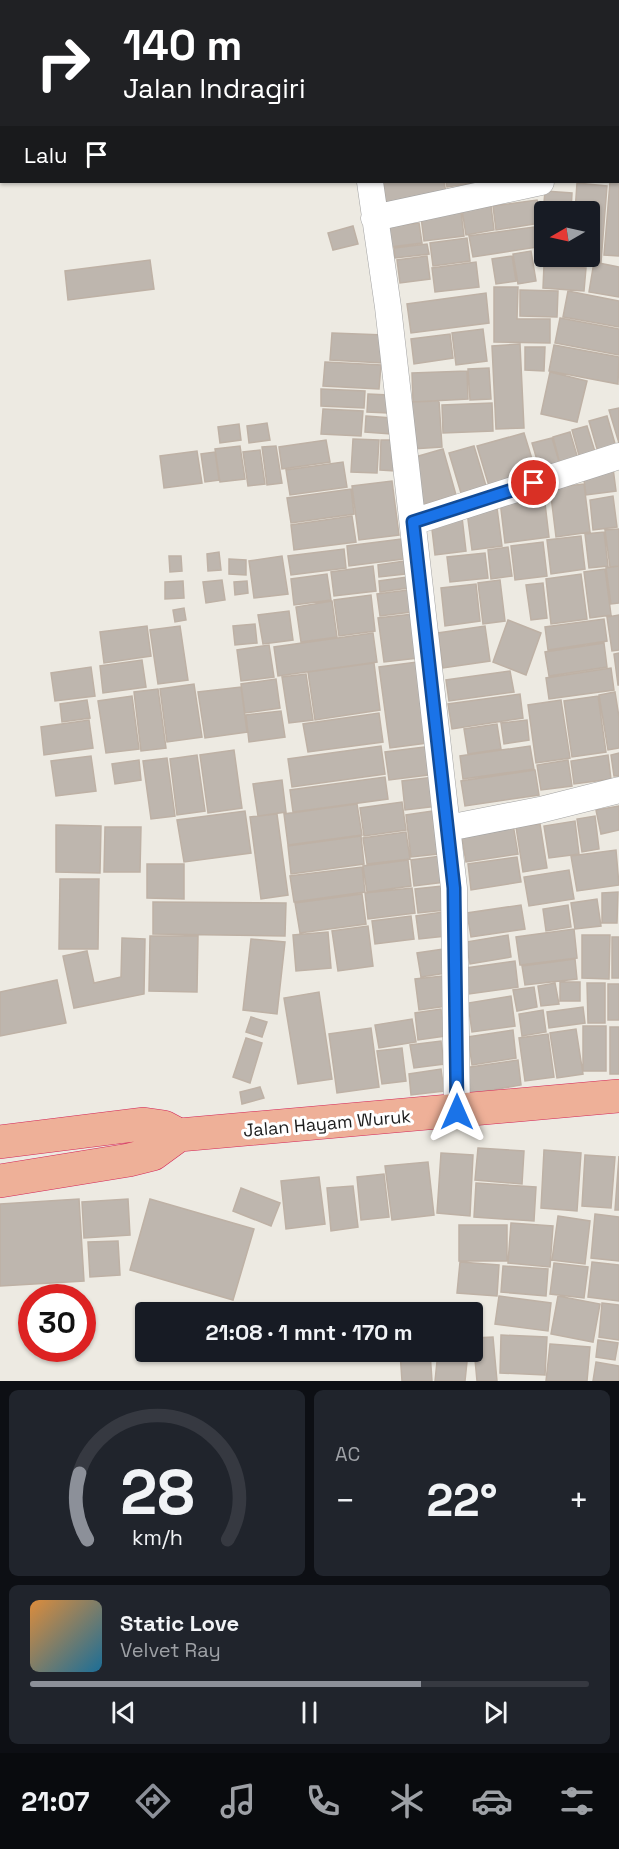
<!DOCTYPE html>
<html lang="id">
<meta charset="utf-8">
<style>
body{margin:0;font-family:"Space Grotesk",sans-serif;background:#20242c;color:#f1f3f6;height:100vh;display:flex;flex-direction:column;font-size:22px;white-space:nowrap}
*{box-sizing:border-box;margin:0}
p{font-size:20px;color:#9ea1a6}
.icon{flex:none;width:33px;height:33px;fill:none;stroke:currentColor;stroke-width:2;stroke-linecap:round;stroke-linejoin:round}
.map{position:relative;height:1381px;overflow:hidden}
.side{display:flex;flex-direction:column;gap:9px;padding:9px;background:#0d0f14;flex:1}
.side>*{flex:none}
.guide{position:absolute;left:0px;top:0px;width:620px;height:183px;box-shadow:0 2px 4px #0004;background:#202124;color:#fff;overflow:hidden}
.needle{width:39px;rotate:261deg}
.fabs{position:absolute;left:534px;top:201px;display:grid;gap:12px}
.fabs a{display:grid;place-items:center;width:66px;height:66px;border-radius:6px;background:#171b24;box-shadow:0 2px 4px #0004;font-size:30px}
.speed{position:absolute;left:18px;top:1284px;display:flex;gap:12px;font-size:30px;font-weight:700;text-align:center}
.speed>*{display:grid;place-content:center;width:78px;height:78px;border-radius:50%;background:#171b24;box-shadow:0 2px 4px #0004;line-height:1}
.speed .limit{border:9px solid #d22;background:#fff;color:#111}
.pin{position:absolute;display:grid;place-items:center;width:51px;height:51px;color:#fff;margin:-26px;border:3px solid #fff;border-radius:50%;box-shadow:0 2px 6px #0007}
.me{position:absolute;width:66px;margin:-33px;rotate:0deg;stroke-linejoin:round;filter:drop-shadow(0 0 4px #0008)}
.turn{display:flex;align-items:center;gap:21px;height:126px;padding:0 24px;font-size:27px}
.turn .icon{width:78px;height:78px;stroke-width:2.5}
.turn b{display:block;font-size:42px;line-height:51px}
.then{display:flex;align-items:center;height:57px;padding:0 24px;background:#0003;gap:12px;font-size:22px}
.big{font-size:45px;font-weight:700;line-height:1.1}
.side .card{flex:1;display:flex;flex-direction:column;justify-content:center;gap:9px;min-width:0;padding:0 21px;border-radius:9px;background:#20242c}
.side .dial{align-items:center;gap:0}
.dial svg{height:156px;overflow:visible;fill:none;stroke:#363941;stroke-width:7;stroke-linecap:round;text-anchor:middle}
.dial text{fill:#f1f3f6;stroke:none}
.song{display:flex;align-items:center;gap:18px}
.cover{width:72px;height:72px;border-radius:9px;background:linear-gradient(135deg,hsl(30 70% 55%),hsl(200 70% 35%))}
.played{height:6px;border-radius:3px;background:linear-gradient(90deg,#8c9099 70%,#363941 70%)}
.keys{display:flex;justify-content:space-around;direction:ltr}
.heat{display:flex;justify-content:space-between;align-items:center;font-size:33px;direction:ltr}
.side .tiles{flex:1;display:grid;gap:9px;grid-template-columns:1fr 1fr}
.card:last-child{grid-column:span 2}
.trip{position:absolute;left:135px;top:1302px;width:348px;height:60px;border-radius:6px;background:#171b24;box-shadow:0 2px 4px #0004;font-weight:700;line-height:60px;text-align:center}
.tab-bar{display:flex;height:96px;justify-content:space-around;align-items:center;background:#090b0e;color:#9ea1a6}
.tab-bar .icon{width:42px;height:42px}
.tab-bar .on{color:#8c9099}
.tab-bar b{font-size:27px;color:#f1f3f6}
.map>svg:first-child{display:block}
</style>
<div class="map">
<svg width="619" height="1381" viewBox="0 0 619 1381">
<rect width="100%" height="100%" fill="#edeae2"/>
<path fill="#beb6ae" stroke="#beb1a5" stroke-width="1.5" d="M618,179H619V256L604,255L610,182H618Z
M383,182H444L446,193L386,203Z
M446,182H481L447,187Z
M577,183L607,186L601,262L571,260V256H590V212H575Z
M545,191L572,193L571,212H544V256H567V263L539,261Z
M537,200L541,223L496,230L493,206Z
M491,206L494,230L466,235L462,210Z
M461,212L464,236L424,241L421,217Z
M419,223L422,243L390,247L388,227Z
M353,226L358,244L333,250L328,233Z
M534,227L538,247L473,257L469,236Z
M467,238L470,261L433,266L430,243Z
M427,244L429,254L395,258L394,248Z
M531,251L536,281L518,284L513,254Z
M427,256L430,279L400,283L397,260Z
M512,256L516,281L496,284L492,259Z
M150,260L154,289L68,300L65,271Z
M476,262L479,287L435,292L432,268Z
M594,262L619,267V297L589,292Z
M544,265L586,268L584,291L543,288Z
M494,287H518L517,319H550V343L494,342Z
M520,290L558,291L557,317L520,316Z
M568,291L619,301V327L563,317Z
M486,293L489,323L411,333L407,304Z
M560,318L619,329V355L555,343Z
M483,329L487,361L456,365L452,333Z
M332,333L384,335L383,363L330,360Z
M450,334L453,358L414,364L411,339Z
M520,344L524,428L496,429L492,346Z
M554,345L619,357L618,384L549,371Z
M525,347H545L544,371L525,370Z
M325,362L381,365L379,389L323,386Z
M489,368L491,399L470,400L468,369Z
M467,371L468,399L413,402L412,373Z
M550,372L587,381L577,422L541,414Z
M321,389L365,391L364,408L321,406Z
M368,394L389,395L388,413L367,412Z
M439,401L442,447L412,449L410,402Z
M492,403L493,431L443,433L442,405Z
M619,408V443L609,410Z
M323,409L363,411L361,436L321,434Z
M366,416L392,418L391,434L365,432Z
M607,416L616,447L598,452L589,421Z
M267,423L270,440L249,443L247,426Z
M239,424L241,440L220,443L218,427Z
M587,426L596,455L580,459L572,430Z
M570,432L578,459L560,464L553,437Z
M524,433L536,472L489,486L477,446Z
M552,438L560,465L540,470L532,443Z
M353,439L379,440L377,473L351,472Z
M326,440L330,462L282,469L279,447Z
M381,440H396L395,471L380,470Z
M240,446L245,479L220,482L215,449Z
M276,446L282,483L267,485L262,447Z
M474,446L486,486L461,493L449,453Z
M443,449L456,495L421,505L408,459Z
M260,450L265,484L248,486L243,452Z
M197,451L202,483L164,488L160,456Z
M215,452L219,480L205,482L201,454Z
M343,462L347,487L290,495L286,470Z
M613,468L616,491L586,495L583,472Z
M392,481L399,535L359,540L352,486Z
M584,484L590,532L556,537L550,488Z
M351,489L354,514L291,523L287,498Z
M544,495L549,537L505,543L500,501Z
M613,496L617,527L593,530L590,500Z
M497,508L502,546L472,550L467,512Z
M352,516L356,542L294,550L291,525Z
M462,517L466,551L435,555L431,521Z
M619,529V566L610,567L605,530Z
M604,532L608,566L589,568L585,534Z
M581,536L585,569L551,574L547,540Z
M401,539L403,559L349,566L347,546Z
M543,542L547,576L515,580L511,546Z
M508,547L512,576L491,579L488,550Z
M344,549L346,568L291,575L288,556Z
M219,552L221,570L208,571L207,554Z
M485,553L488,578L450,582L447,557Z
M169,556H181L182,571L170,572Z
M282,556L288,594L254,598L249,561Z
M229,559L246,560V575L229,574Z
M404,561L405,574L379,577L378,565Z
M373,566L376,591L334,596L331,572Z
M619,566V603L611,604L606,568Z
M605,569L611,615L590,618L584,572Z
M327,574L331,600L294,605L291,579Z
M581,574L587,619L551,624L546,579Z
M407,577L408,588L380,592L379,581Z
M222,580L225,600L206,603L203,582Z
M500,580L505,621L483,624L478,583Z
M183,581L184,598L165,599V582Z
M247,581L248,593L235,595L234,582Z
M543,583L547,618L531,620L526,585Z
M476,584L480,621L445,626L441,588Z
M408,590L411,612L380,616L377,594Z
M371,595L375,631L339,636L334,600Z
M332,601L337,637L301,642L296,607Z
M184,608L186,620L175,622L173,610Z
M289,611L293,640L263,644L258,615Z
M413,614L418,658L384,662L378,618Z
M619,615V650L612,651L607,617Z
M604,619L607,641L548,650L545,627Z
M508,620L541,633L526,675L493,662Z
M255,624L257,643L235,645L233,626Z
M147,626L151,656L104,663L100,632Z
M180,626L188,680L158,684L150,630Z
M485,626L490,661L443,668L438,633Z
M373,633L377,662L278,676L274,647Z
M604,643L607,667L549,676L545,652Z
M269,645L274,677L241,681L237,650Z
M619,653V685H618L614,654Z
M142,660L146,687L103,693L100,666Z
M417,662L427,743L390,748L379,667Z
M374,663L380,710L315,720L308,672Z
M91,667L95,696L55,701L51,673Z
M611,668L614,690L549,699L546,678Z
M510,671L514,692L449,701L446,680Z
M306,674L313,720L289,723L282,677Z
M276,679L280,708L245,713L241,684Z
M194,684L202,737L167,742L160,689Z
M241,687L247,732L205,738L198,692Z
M158,689L166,748L141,751L134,692Z
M615,692L619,717V748L608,750L599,695Z
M520,694L523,718L452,729L448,704Z
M132,696L139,749L106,753L98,701Z
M598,696L606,752L572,757L564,701Z
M87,700L90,718L62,722L60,704Z
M561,700L570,758L536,763L528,705Z
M281,711L285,737L249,742L246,715Z
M379,713L383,742L308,752L303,724Z
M89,720L93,748L44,755L41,727Z
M527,720L529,740L504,744L501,723Z
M497,724L501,749L468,754L464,729Z
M381,746L385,774L292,787L288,759Z
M432,746L436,774L389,780L385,752Z
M530,746L534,769L463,779L460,756Z
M234,750L242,808L208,813L200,755Z
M619,753V776H614L611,755Z
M197,755L205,811L177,815L170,759Z
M608,755L611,779L574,784L571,761Z
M91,756L96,791L56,796L51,761Z
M167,758L175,816L151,819L143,761Z
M139,760L141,780L115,784L112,764Z
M568,760L572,786L541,790L537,765Z
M535,770L539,795L465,806L461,781Z
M385,777L388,799L293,812L290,790Z
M434,777L438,806L405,810L402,781Z
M282,780L286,812L258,816L253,784Z
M402,802L406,830L364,836L360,808Z
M357,804L362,835L288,845L284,814Z
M619,806V830L601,834L596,810Z
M245,811L251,853L184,862L177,820Z
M432,811L438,854L411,857L406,815Z
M277,814L288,895L261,899L250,817Z
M595,816L599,849L582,852L577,819Z
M575,821L579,854L549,858L544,826Z
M513,824L518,854L466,862L461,833Z
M540,824L547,868L523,872L516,827Z
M56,825L101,826L100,873L56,872Z
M105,827H141L140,872H104Z
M406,832L410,859L367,864L363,838Z
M361,836L364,864L291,874L288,846Z
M616,850L619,885L577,891L571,856Z
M441,856L445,882L414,886L411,860Z
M517,857L521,882L471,890L468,864Z
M408,860L411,886L367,892L363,866Z
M147,864H184V899L147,898Z
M362,867L365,892L294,902L290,876Z
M569,870L574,899L529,906L524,877Z
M60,879H99L98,949H59Z
M442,886L445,910L418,913L415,889Z
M412,888L415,913L368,919L365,893Z
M618,892L617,923H602V893Z
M362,894L366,924L300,933L295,903Z
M597,899L601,926L575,929L571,903Z
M153,902L286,903L285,936L153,934Z
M521,905L525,929L471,937L467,913Z
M568,905L571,927L546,931L543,909Z
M443,912L446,936L419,939L416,916Z
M411,916L414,939L375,944L372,921Z
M368,926L373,966L338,971L332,931Z
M574,929L577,958L520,965L516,937Z
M328,932L331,968L296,971L293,935Z
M508,935L511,957L470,964L466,942Z
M582,935H610L609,979L582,978Z
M150,936H198L197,992L149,991Z
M612,937H619V978H612Z
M122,938L145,939L144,994L74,1008L63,956L87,951L94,983L121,977Z
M251,939L285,942L277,1014L243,1010Z
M443,949L446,973L421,977L417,953Z
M575,959L577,979L525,985L522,966Z
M515,961L518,987L469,994L466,968Z
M443,976L447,1006L419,1010L415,979Z
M57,980L66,1023L0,1036V992Z
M560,982H580V1001H560Z
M555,983L559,1004L541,1006L538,986Z
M587,983H605V1023H588Z
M608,984H619V1020H608Z
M534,987L537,1007L517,1011L513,990Z
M319,992L332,1079L298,1084L284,998Z
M511,996L515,1026L472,1032L468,1003Z
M583,1007L585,1023L549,1028L547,1012Z
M441,1009L445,1036L418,1040L415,1013Z
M543,1010L546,1032L522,1036L519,1014Z
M251,1017L267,1022L262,1037L246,1032Z
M412,1019L416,1042L379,1048L375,1025Z
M583,1026H606V1071H583Z
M610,1027H619V1074H610Z
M371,1028L379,1087L337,1093L329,1034Z
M576,1029L583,1074L557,1078L550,1033Z
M513,1030L516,1058L472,1065L468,1037Z
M548,1034L554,1077L525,1081L519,1038Z
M246,1038L262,1043L250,1083L233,1077Z
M441,1041L444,1064L414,1068L410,1045Z
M402,1048L406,1081L382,1084L377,1051Z
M518,1060L521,1085L468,1094L464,1068Z
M441,1069L444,1091L411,1095L409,1074Z
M260,1087L264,1098L242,1104L240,1092Z
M478,1148L524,1151L522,1184L475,1180Z
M544,1150L581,1153L577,1211L541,1208Z
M441,1153L473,1155L470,1216L437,1213Z
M585,1155L615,1157L611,1208L582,1206Z
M619,1156V1210H615Z
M428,1162L434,1215L392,1220L385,1166Z
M384,1174L389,1217L361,1220L357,1177Z
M319,1177L325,1224L286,1229L281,1181Z
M476,1183L536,1187L534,1221L474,1217Z
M353,1186L358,1227L331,1231L327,1188Z
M241,1188L280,1203L271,1226L233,1211Z
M79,1199L84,1281L0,1286V1204Z
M128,1199L130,1235L84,1238L82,1202Z
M150,1199L254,1229L233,1300L130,1270Z
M595,1214L619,1217V1261L591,1258Z
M558,1216L590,1221L585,1264L552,1260Z
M511,1223L553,1226L550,1267L508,1263Z
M459,1225H507V1261H459Z
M118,1241L120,1275L90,1277L88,1242Z
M460,1262L499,1265L497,1296L457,1293Z
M592,1262L619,1265V1301L588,1297Z
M554,1263L588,1267L584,1298L550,1294Z
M503,1266L548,1269L546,1296L501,1292Z
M499,1296L551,1303L548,1331L495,1324Z
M558,1296L600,1304L593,1342L551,1334Z
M602,1303L619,1305V1340L599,1337Z
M501,1335L547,1337L545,1375L500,1373Z
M493,1337L497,1381H477L473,1338Z
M598,1340L618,1343L615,1360L596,1357Z
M550,1344L590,1347L587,1381H546Z
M400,1352H430L432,1381H402Z
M438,1352H468L465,1381H435Z
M596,1362L619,1366V1381H593Z"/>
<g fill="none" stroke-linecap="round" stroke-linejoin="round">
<g stroke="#a3a3a3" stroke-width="27">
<path id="minor" d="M372,2V0
M618,165L619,164
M370,182L388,307L454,888L457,1112
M374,218L541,182
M413,522L619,456
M448,828L540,810L619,790"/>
</g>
<g stroke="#d32759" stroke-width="34">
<path id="trunk" d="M0,1142L143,1124L164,1127L179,1135L619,1096
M0,1181L129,1160L153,1154L179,1135"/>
</g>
<use href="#minor" stroke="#fff" stroke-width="26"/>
<use href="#trunk" stroke="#eeb098" stroke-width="33"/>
</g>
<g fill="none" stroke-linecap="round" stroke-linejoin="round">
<g stroke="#114b97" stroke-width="15">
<path id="route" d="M457,1112L454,888L413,522L534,483"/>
</g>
<use href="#route" stroke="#1a73e8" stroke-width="10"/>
</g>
<g text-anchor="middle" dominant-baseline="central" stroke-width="6" stroke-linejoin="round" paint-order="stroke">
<g font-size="18" fill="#1c1c1c" stroke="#fff">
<text transform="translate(327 1123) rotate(-5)">Jalan Hayam Wuruk</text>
</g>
</g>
</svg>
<div class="fabs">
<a><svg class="needle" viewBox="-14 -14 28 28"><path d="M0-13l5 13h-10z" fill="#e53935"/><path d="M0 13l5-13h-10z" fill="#9ea1a6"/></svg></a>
</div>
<div class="speed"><div class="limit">30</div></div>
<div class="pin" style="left:534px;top:483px;background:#d93025"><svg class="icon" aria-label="arrive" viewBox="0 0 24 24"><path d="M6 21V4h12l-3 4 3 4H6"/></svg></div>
<svg class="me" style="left:457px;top:1112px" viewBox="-20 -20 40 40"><path d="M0-17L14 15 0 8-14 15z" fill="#1a73e8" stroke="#fff" stroke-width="4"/></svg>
<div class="trip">21:08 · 1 mnt · 170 m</div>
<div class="guide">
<div class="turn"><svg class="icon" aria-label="right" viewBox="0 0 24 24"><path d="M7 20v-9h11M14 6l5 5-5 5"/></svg><div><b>140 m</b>Jalan Indragiri</div></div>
<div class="then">Lalu<svg class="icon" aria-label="arrive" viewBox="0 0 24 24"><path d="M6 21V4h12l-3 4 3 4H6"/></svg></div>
</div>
</div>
<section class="side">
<div class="tiles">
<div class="card dial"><svg viewBox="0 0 100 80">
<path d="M14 69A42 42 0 1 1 86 69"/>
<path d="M14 69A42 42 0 0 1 10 35" stroke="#8c9099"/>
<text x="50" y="56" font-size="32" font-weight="700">28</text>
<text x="50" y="72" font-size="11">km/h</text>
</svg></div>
<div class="card"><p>AC</p>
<div class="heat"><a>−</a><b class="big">22°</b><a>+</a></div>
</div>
<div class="card">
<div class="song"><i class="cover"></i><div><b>Static Love</b><p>Velvet Ray</p></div></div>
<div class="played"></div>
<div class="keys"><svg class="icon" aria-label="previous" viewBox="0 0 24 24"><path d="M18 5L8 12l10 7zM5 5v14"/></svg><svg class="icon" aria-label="pause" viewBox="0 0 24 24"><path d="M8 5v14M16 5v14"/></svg><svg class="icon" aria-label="next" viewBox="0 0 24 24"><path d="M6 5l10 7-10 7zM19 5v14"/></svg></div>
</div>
</div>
</section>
<nav class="tab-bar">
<b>21:07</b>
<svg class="icon on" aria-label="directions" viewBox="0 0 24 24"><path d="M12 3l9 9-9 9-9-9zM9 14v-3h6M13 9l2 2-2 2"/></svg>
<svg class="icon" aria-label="music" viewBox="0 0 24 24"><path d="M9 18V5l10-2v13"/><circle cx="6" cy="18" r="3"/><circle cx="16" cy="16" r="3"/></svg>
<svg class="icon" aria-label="phone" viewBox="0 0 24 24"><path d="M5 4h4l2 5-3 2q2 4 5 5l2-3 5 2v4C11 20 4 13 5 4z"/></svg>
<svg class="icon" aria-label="climate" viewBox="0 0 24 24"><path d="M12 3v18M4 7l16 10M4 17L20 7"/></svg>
<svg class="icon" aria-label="car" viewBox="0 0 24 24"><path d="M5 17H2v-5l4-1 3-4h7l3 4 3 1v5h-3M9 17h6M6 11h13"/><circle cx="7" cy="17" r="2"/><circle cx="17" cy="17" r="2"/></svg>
<svg class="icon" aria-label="filters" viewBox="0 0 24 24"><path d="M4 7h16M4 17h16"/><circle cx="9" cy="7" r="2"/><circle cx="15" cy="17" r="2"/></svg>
</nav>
